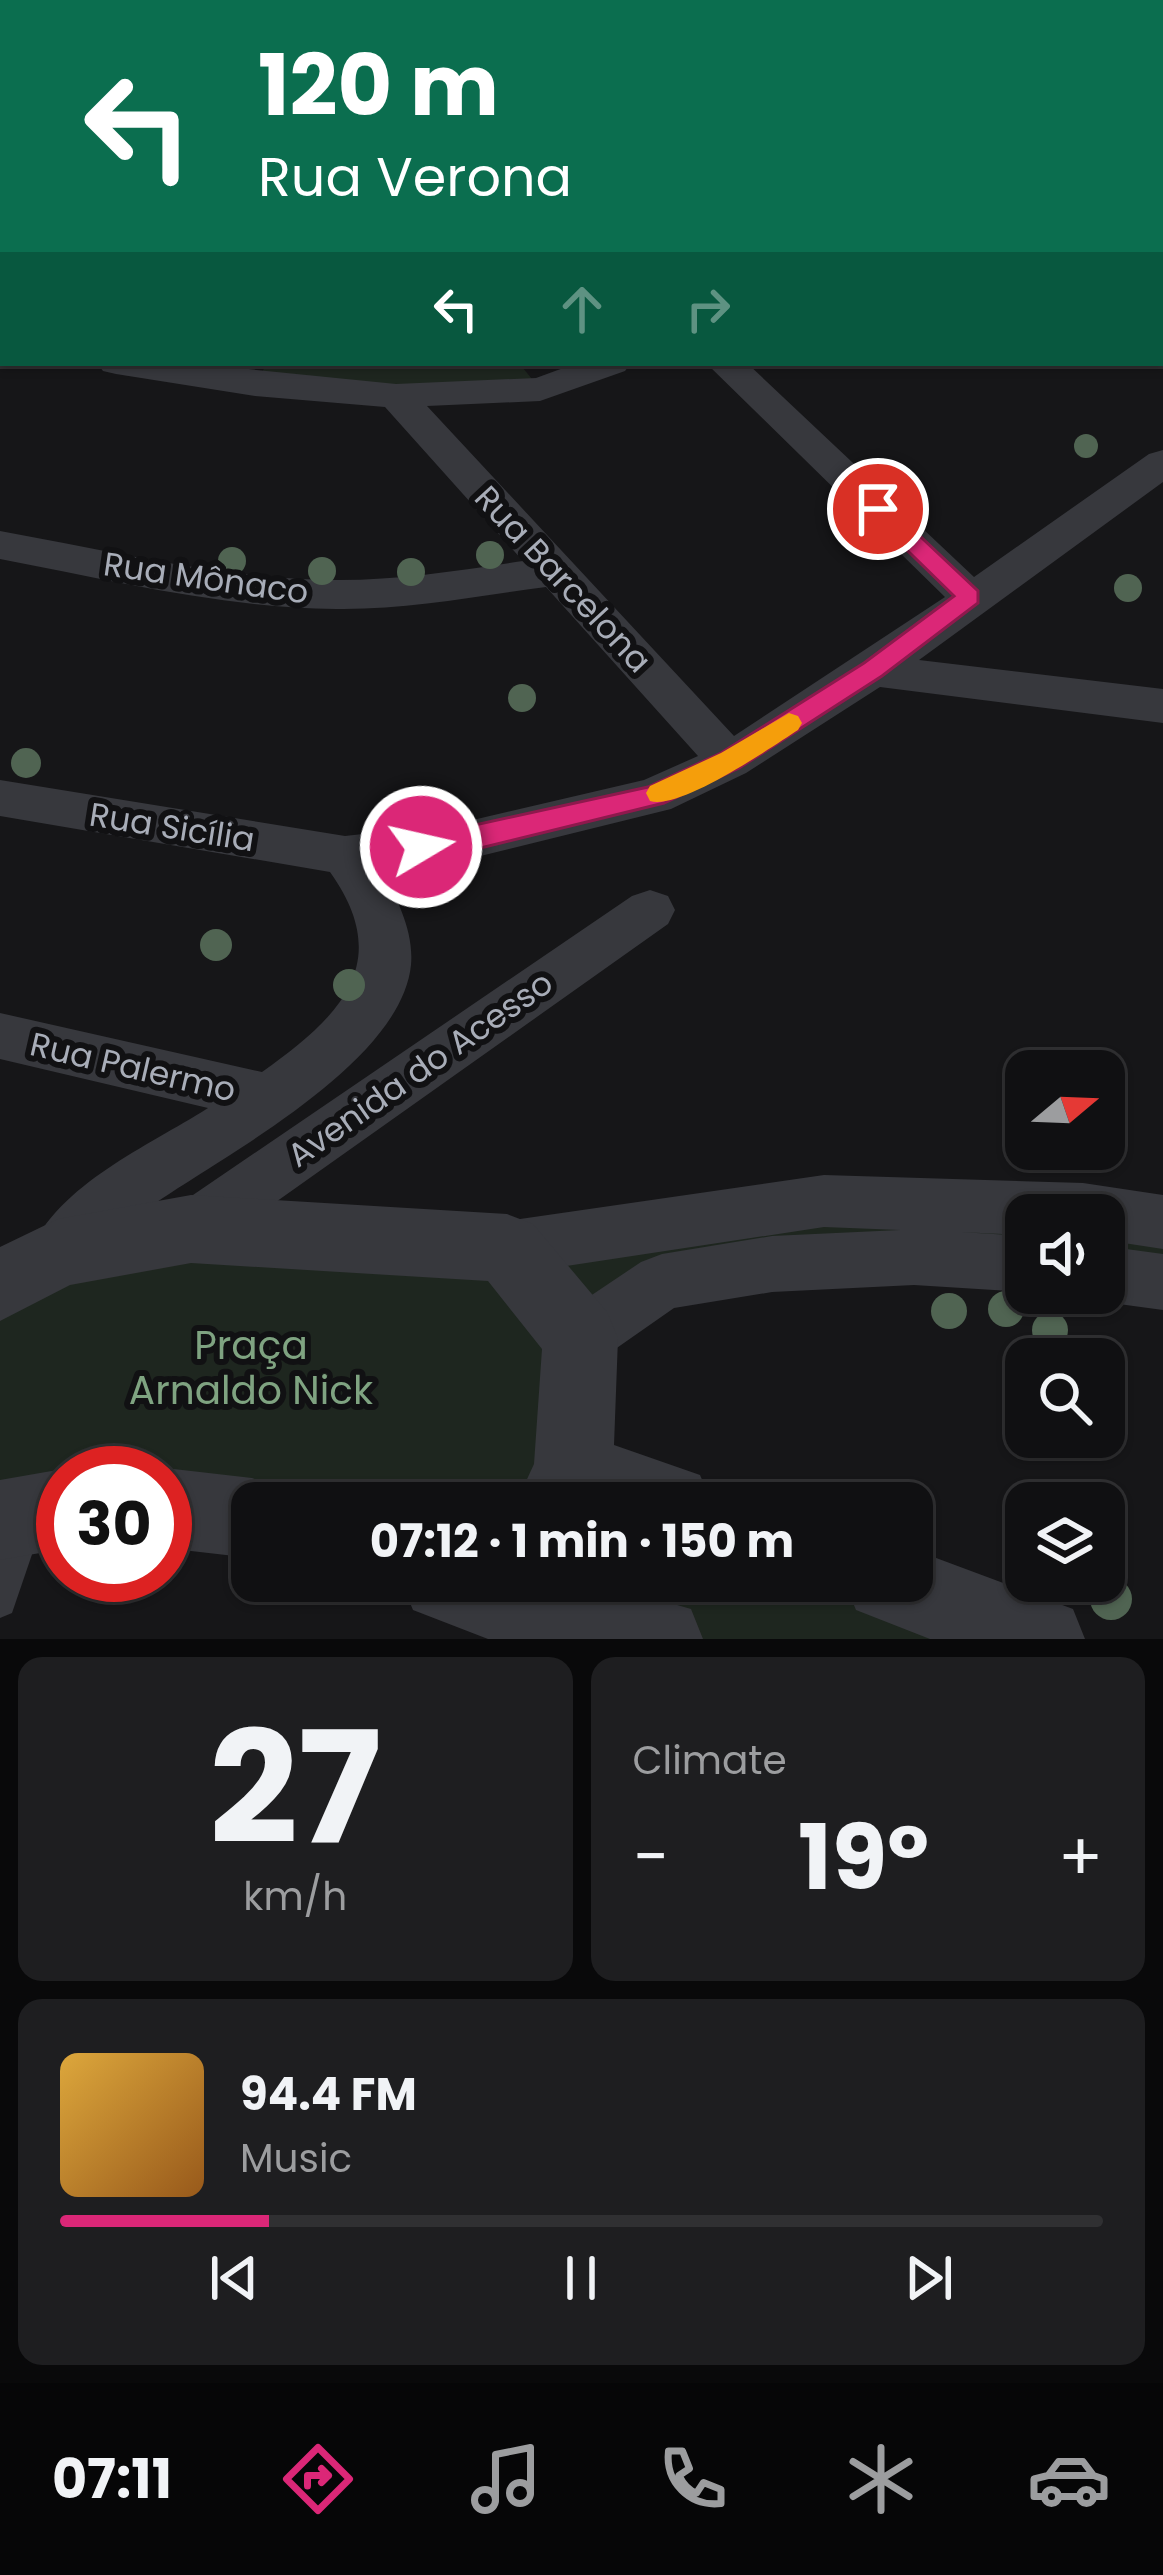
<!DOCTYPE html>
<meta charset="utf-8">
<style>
body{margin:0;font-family:Poppins,sans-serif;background:#1e1e20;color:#f1f3f6;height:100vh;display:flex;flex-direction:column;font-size:45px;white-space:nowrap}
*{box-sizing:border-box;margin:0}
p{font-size:39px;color:#9c9d9f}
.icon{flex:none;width:66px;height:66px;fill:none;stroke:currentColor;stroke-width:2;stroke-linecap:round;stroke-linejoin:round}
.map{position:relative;height:1639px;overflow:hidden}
.sheet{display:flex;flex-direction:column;gap:18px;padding:18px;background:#09090a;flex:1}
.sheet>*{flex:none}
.banner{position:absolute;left:0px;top:0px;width:1164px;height:366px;box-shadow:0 3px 9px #0004,0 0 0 3px #303032;background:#0b6e4f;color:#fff;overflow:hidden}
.needle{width:78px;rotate:71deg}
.fabs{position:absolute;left:1005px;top:1050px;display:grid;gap:24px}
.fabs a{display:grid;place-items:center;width:120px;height:120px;border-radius:24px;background:#101012;box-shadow:0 3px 9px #0004,0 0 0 3px #303032;font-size:60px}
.speed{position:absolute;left:36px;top:1446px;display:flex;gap:24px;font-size:60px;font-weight:700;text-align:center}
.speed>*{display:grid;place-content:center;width:156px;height:156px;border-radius:50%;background:#101012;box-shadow:0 3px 9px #0004,0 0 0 3px #303032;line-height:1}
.speed .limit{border:18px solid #d22;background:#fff;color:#111}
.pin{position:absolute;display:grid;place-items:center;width:102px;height:102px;color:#fff;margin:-51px;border:6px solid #fff;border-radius:50%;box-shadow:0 3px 12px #0007}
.me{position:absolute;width:132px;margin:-66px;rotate:81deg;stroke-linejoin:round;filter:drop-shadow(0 0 9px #0008)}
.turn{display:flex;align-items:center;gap:42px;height:252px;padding:0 60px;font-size:54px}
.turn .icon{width:156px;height:156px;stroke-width:2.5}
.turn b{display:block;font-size:84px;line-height:102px}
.lanes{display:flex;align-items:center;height:114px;padding:0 60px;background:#0003;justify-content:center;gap:60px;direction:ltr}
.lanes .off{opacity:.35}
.big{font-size:90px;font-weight:700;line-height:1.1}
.sheet .tile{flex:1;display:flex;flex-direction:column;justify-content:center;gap:18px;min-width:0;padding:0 42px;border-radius:24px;background:#1e1e20}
.sheet .dial{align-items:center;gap:0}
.dial b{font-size:156px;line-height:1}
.song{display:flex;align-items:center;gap:36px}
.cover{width:144px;height:144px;border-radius:18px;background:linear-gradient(135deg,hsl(40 70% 55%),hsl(30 70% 35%))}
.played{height:12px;border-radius:6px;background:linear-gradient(90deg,#db2777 20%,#303032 20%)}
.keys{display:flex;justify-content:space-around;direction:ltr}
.heat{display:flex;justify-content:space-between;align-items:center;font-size:66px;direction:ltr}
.sheet .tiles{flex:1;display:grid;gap:18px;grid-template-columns:1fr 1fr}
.tile:last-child{grid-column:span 2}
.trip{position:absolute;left:231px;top:1482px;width:702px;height:120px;border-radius:24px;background:#101012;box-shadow:0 3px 9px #0004,0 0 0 3px #303032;font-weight:700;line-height:120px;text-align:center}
.tabs{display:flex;height:192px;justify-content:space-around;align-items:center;background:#060607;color:#9c9d9f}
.tabs .icon{width:84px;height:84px}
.tabs .current{color:#db2777}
.tabs b{font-size:54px;color:#f1f3f6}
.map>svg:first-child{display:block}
</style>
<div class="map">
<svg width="1163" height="1639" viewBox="0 0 1163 1639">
<rect width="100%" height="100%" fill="#161618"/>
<path fill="#1e261f" d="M267,363H519L540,389L255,385Z
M1083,1210L1163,1222V1282L1104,1274V1215H1026V1264H772L580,1338L573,1471L672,1503H252L165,1473H63L0,1520V1286L58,1253Z
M442,1581H885L1043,1639H661Z"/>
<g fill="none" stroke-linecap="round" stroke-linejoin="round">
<path fill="#37383d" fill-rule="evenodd" d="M24,1515L35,1520L40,1531L12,1613L0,1618V1553L13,1520Z"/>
<path fill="#37383d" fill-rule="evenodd" d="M943,0H976L978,3H945Z
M1161,87H1163V106H1161Z
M0,333L3,334V356L0,355Z
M97,363H188L396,384L536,378L577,363H631L625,371L540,401L427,406L734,736L945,597L706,363H747L974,577L1149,454L1163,450V482L919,660L1163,689V723L880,687L746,773L671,809L460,861L382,870C397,899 414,931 411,965C401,1062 230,1152 157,1202C123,1224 91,1267 58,1281L37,1272L29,1253C60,1183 147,1147 208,1108L0,1059V1013L262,1072C338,1018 396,964 330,872L0,816V780L345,836L460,823L644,780L698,756L546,587C477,596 407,610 336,609C223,608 111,580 0,559V531C112,551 225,580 339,580C401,580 462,570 523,561L385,407L255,396L116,374L103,371Z
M650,890L668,896L675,910L668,924L211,1248L191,1256L171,1248L162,1229L171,1210L632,896Z
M824,1175L1083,1183L1163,1195V1249L1104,1240V1215H1026V1235L960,1232L1026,1236V1292L914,1285L772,1292L674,1308L601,1359L580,1367L559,1359L550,1338L559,1317L641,1262L662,1254L772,1236L900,1230L824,1227L507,1275L486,1267L478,1248L486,1229L507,1221Z
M1104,1246L1163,1254V1310L1104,1302L1083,1294L1104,1293Z"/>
<path fill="#37383d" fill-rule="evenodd" d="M191,1195L507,1214L533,1224L607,1312L618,1338L614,1445L700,1475L712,1503H516L534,1464L542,1349L488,1281L191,1263L70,1285L0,1321V1247L58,1219Z
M165,1468L252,1478L281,1489L286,1503H252V1558L165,1548V1473H152Z
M63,1469L73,1473H63V1549L0,1560V1480Z
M912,1549L1073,1609L1085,1639H930L856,1610L844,1581H912Z
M401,1581H594L691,1609L703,1639H488L413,1610Z"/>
<path fill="#53555c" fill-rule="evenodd" d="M156,0H197L154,3Z
M218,0H258L216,3Z
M3,199V230L0,231V200Z
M3,296V329L0,330V297Z"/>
</g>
<g fill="#506452">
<circle cx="1086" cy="446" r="12"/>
<circle cx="886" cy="474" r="12"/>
<circle cx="490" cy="555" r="14"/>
<circle cx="232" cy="561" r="14"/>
<circle cx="322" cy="571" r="14"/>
<circle cx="411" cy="572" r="14"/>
<circle cx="1128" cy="588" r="14"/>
<circle cx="522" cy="698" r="14"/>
<circle cx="26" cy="763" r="15"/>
<circle cx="216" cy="945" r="16"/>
<circle cx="349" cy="985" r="16"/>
<circle cx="1006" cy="1309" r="18"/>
<circle cx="949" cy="1311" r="18"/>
<circle cx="1050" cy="1330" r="18"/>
<circle cx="1111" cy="1599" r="21"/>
</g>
<path fill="#db2777" stroke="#8e194d" stroke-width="3" d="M878,502L886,504L978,591V603L882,676L739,768L664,803L460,853L411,854L407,847L411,839L648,787L721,753L864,663L954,596L870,514V504Z"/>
<path fill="#f59e0b" d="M789,713L798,716L802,723L798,730C770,748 681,810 650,801L646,793L650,786L721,753Z"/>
<g text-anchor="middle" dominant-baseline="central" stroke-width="12" stroke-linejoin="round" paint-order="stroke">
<g font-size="33" fill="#a8adb8" stroke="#111113">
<text transform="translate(206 578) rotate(8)">Rua Mônaco</text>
<text transform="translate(563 579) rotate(47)">Rua Barcelona</text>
<text transform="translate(172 827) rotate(9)">Rua Sicília</text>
<text transform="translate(133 1067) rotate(13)">Rua Palermo</text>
<text transform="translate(420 1069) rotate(-35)">Avenida do Acesso</text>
</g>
<g font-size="39" fill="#7fa381" stroke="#111113">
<text x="251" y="1345">Praça<tspan x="251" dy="45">Arnaldo Nick</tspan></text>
</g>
</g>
</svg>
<div class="fabs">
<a><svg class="needle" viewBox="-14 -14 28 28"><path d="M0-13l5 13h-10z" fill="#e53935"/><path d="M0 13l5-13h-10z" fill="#9c9d9f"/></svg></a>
<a><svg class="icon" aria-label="sound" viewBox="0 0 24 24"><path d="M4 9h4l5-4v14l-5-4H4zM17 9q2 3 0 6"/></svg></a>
<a><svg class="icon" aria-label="search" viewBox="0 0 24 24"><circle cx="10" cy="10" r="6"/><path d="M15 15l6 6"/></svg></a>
<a><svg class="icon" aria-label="layers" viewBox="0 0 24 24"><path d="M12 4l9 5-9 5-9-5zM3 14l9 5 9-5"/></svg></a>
</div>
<div class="speed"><div class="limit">30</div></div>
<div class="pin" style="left:878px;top:509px;background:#d93025"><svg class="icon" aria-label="arrive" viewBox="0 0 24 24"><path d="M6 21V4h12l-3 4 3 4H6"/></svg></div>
<svg class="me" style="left:421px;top:847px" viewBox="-20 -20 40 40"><circle r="17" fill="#db2777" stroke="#fff" stroke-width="3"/><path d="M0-11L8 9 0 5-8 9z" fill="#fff"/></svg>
<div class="trip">07:12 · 1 min · 150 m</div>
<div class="banner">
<div class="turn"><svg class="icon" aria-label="left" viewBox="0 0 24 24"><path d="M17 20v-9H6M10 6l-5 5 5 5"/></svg><div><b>120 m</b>Rua Verona</div></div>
<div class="lanes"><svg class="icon" aria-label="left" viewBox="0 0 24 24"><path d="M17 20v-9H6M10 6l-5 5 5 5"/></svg><svg class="icon off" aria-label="ahead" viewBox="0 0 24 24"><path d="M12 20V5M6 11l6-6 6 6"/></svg><svg class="icon off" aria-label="right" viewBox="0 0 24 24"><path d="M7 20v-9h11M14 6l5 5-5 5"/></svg></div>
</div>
</div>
<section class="sheet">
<div class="tiles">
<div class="tile dial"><b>27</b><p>km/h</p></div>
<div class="tile"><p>Climate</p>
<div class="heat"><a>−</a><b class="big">19°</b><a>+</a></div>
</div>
<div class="tile">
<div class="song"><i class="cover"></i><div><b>94.4 FM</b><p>Music</p></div></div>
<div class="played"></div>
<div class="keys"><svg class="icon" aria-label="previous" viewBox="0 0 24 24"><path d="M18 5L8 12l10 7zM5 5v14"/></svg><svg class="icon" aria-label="pause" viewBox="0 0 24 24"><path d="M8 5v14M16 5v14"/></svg><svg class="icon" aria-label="next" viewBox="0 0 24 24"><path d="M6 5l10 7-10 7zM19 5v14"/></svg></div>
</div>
</div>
</section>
<nav class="tabs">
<b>07:11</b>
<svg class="icon current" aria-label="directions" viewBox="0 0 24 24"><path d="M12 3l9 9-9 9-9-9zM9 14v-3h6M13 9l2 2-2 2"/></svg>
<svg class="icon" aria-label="music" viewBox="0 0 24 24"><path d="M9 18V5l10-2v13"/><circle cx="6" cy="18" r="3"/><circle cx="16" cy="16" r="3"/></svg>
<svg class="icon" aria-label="phone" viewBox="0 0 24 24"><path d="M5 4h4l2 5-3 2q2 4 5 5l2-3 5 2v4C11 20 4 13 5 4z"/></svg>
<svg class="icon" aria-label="climate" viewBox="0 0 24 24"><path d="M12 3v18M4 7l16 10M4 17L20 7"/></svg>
<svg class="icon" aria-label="car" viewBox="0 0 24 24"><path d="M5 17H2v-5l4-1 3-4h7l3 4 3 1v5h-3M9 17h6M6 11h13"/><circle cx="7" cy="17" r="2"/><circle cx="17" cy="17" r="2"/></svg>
</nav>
